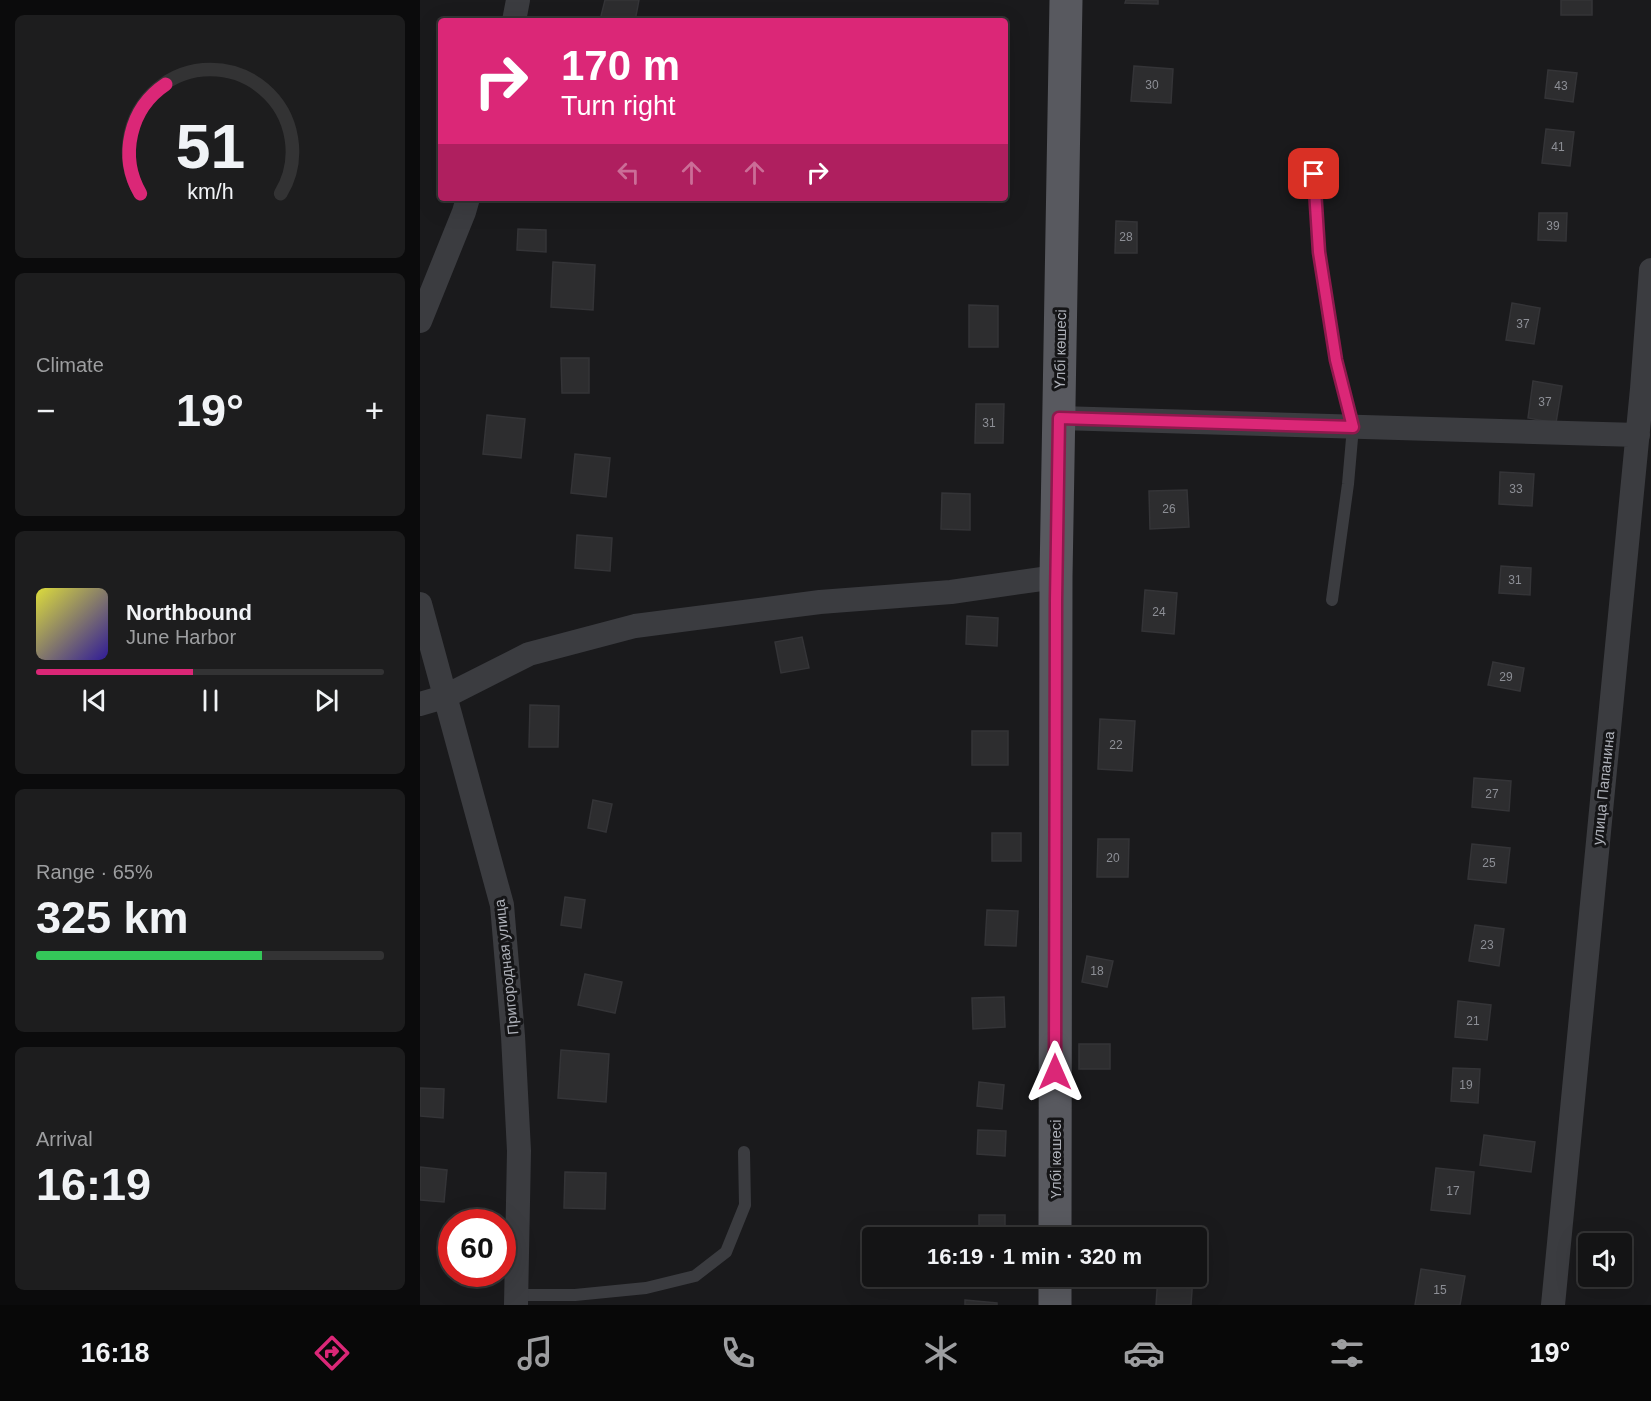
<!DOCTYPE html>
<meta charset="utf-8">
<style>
body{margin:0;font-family:Helvetica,sans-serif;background:#1d1d1e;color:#f1f3f6;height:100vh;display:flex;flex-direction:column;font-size:22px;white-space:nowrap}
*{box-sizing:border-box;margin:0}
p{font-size:20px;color:#9d9ea0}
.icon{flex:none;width:33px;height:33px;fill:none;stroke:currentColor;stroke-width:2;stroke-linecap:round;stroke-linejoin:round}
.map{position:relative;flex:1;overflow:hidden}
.sheet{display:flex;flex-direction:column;gap:15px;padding:15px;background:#0b0b0c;width:420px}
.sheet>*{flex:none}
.top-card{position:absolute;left:18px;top:18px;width:570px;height:183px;border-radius:6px;box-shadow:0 6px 24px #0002,0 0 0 2px #333334;background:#db2777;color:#fff;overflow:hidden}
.controls{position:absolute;left:1158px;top:1233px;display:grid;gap:12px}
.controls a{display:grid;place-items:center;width:54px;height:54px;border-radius:6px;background:#141415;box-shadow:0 6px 24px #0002,0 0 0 2px #333334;font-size:30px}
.speed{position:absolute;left:18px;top:1209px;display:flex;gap:12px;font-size:30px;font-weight:700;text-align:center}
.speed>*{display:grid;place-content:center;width:78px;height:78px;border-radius:50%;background:#141415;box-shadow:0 6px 24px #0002,0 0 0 2px #333334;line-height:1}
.speed .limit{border:9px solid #d22;background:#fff;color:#111}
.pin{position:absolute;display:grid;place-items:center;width:51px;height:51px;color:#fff;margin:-26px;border-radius:12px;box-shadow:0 3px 9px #0006}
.me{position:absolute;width:66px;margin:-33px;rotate:0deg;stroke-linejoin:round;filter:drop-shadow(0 0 4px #0008)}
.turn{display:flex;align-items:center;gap:21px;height:126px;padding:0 24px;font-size:27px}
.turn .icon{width:78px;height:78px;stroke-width:2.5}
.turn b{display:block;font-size:42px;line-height:51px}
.lanes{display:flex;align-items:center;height:57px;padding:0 24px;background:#0003;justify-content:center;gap:30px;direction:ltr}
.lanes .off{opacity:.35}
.big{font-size:45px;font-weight:800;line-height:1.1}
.sheet .tile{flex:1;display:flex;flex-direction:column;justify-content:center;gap:9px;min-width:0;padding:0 21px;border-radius:9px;background:#1d1d1e}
.sheet .dial{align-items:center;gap:0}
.dial svg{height:156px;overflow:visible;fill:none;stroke:#333334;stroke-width:7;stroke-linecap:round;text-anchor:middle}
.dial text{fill:#f1f3f6;stroke:none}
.song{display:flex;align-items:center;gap:18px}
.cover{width:72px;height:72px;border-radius:9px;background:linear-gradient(135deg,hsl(60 70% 55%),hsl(250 70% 35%))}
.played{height:6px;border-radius:3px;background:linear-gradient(90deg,#db2777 45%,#333334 45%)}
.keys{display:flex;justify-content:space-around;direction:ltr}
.heat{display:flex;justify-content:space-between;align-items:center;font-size:33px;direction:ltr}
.charge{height:9px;border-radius:4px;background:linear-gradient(90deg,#34c759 65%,#333334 0)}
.trip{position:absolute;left:442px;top:1227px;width:345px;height:60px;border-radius:6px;background:#141415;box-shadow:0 6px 24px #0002,0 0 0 2px #333334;font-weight:800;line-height:60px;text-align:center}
.dock{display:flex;height:96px;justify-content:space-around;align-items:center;background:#080808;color:#9d9ea0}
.dock .icon{width:42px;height:42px}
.dock .current{color:#db2777}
.dock b{font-size:27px;color:#f1f3f6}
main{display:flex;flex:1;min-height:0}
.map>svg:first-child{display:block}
</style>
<main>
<section class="sheet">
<div class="tile dial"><svg viewBox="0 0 100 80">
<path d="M14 69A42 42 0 1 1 86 69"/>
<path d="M14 69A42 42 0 0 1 27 13" stroke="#db2777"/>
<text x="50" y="56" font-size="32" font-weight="700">51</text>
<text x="50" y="72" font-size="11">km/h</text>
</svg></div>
<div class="tile"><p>Climate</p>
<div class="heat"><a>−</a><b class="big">19°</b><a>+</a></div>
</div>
<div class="tile">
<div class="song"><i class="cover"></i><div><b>Northbound</b><p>June Harbor</p></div></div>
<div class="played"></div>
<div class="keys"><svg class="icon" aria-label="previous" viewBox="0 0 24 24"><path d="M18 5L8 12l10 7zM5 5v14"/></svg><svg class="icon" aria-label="pause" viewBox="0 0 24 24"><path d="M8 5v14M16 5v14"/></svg><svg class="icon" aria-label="next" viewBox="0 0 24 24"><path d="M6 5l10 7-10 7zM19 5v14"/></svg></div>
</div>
<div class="tile"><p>Range · 65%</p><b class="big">325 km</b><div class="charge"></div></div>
<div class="tile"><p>Arrival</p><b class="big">16:19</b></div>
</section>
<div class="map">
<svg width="1231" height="1305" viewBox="0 0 1231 1305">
<rect width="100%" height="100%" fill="#1a1a1c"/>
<path fill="#2d2d2f" stroke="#343437" stroke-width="1.5" d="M185,0H219L215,21L180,20Z
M706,0H738V4L705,3Z
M1141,0H1172V15H1141Z
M714,66L753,69L751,103L711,101Z
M1128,70L1157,73L1153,102L1125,98Z
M1126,129L1154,132L1150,166L1122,163Z
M1119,213H1147L1146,241L1118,240Z
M696,221L717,222V253H695Z
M98,229L126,230V252L97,250Z
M133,262L175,265L173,310L131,307Z
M1092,303L1120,308L1114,344L1086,340Z
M549,305L578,306V347H549Z
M141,358H169V393H142Z
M1113,381L1142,386L1136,423L1108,418Z
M556,404H584L583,443H555Z
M67,415L105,419L101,458L63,454Z
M155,454L190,458L186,497L151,493Z
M1080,472L1114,474L1112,506L1079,504Z
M767,490L769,527L730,529L729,491Z
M522,493L550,494V530L521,529Z
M157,535L192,538L190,571L155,568Z
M1081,566L1111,568L1110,595L1079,593Z
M725,590L757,593L754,634L722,631Z
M547,616L578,618L577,646L546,644Z
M382,637L389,668L361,673L355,642Z
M1073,662L1104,668L1100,691L1068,685Z
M110,705L139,706L138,747H109Z
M680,719L715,721L712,771L678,769Z
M552,731H588V765H552Z
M1054,778L1091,781L1089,811L1052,807Z
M173,800L192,804L186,832L168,828Z
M572,833H601V861H572Z
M678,839H709L708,877H677Z
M1052,844L1090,848L1086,883L1048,879Z
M145,897L165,900L161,928L141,925Z
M567,910L598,911L596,946L565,945Z
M1055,925L1084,929L1079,966L1049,961Z
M667,956L693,961L687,987L662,982Z
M165,974L202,982L195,1013L158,1005Z
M584,997L585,1027L553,1029L552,998Z
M1038,1001L1071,1005L1067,1040L1035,1037Z
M659,1044H690V1069H659Z
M141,1050L189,1054L186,1102L138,1098Z
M1033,1068L1060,1069L1058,1103L1031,1101Z
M559,1082L584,1085L582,1109L557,1106Z
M0,1088L24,1089L23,1118L0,1116Z
M558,1130L586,1131L585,1156L557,1154Z
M1064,1135L1115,1142L1111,1172L1060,1165Z
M0,1167L27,1170L24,1202L0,1200Z
M1016,1168L1054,1172L1050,1214L1011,1210Z
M145,1172L186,1173L185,1209L144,1208Z
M559,1215H585V1238H559Z
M1001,1269L1045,1276L1040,1305H995Z
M738,1276H773L771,1305H736Z
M545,1300L577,1303V1305H545Z"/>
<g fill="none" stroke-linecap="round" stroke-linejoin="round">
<path stroke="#3b3c40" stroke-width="12" d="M893,154L899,252L916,360L933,427L928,484L912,600
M96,1295H155L226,1288L275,1276L306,1252L325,1205L324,1152"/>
<path stroke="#3b3c40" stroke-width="24" d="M94,21L98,0
M0,321L44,212L48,198
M639,418L1218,435
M0,604L82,905L93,1036L99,1151L96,1305
M0,704L24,697L109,654L215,626L400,602L531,592L636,577
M1133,1305L1222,389L1231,270"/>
<path stroke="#58595f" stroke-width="33" d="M635,1238L636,577L646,0
M635,1305V1276"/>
</g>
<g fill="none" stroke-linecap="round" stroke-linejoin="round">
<g stroke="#8e194d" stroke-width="15">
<path id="route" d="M635,1072L636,600L639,418L933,427L916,360L899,252L894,174"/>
</g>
<use href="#route" stroke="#db2777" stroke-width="10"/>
</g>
<g text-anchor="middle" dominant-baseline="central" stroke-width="6" stroke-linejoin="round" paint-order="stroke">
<g font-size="12" fill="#8d8f96">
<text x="732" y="85">30</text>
<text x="1141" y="86">43</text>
<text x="1138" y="147">41</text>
<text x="1133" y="226">39</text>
<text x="706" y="237">28</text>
<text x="1103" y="324">37</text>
<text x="1125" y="402">37</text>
<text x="569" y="423">31</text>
<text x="1096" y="489">33</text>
<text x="749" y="509">26</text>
<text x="1095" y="580">31</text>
<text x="739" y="612">24</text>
<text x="1086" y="677">29</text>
<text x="696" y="745">22</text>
<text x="1072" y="794">27</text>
<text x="693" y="858">20</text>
<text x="1069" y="863">25</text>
<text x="1067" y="945">23</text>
<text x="677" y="971">18</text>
<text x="1053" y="1021">21</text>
<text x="1046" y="1085">19</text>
<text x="1033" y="1191">17</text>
<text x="1020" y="1290">15</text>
</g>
<g font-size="15" fill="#aeb1b9" stroke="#151517">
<text transform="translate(640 349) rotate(-89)">Үлбі көшесі</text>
<text transform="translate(1183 788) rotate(-84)">улица Папанина</text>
<text transform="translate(86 967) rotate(-96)">Пригородная улица</text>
<text transform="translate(635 1159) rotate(-90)">Үлбі көшесі</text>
</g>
</g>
</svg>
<div class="controls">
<a><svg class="icon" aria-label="sound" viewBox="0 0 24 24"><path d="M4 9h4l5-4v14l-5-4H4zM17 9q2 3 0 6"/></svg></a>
</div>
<div class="speed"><div class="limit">60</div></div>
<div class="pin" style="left:894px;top:174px;background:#d93025"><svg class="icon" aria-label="arrive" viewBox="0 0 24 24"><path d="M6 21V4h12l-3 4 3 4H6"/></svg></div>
<svg class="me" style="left:635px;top:1072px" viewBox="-20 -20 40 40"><path d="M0-17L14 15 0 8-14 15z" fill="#db2777" stroke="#fff" stroke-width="4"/></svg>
<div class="trip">16:19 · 1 min · 320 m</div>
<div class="top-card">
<div class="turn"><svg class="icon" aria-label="right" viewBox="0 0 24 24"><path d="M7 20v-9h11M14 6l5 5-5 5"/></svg><div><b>170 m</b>Turn right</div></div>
<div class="lanes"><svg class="icon off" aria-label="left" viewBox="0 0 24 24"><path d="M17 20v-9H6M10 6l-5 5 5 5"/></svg><svg class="icon off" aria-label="ahead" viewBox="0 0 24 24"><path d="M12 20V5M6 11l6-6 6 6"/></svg><svg class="icon off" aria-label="ahead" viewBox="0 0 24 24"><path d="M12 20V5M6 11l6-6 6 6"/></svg><svg class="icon" aria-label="right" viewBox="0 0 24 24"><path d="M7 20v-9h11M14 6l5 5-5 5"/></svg></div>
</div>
</div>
</main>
<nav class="dock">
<b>16:18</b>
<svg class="icon current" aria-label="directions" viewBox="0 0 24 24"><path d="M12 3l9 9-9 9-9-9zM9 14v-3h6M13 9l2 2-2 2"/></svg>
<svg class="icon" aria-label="music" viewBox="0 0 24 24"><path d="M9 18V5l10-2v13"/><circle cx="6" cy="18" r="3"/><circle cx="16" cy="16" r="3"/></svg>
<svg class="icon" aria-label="phone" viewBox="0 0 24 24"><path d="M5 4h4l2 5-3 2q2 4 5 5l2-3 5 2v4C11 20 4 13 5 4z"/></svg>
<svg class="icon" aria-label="climate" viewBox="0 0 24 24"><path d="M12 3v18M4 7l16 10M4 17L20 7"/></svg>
<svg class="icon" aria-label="car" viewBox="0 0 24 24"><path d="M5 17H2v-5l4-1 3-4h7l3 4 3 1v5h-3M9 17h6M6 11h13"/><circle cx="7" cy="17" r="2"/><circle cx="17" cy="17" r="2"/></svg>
<svg class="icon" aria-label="filters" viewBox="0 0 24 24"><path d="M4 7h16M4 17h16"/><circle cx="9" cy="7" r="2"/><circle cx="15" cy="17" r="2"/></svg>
<b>19°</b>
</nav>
